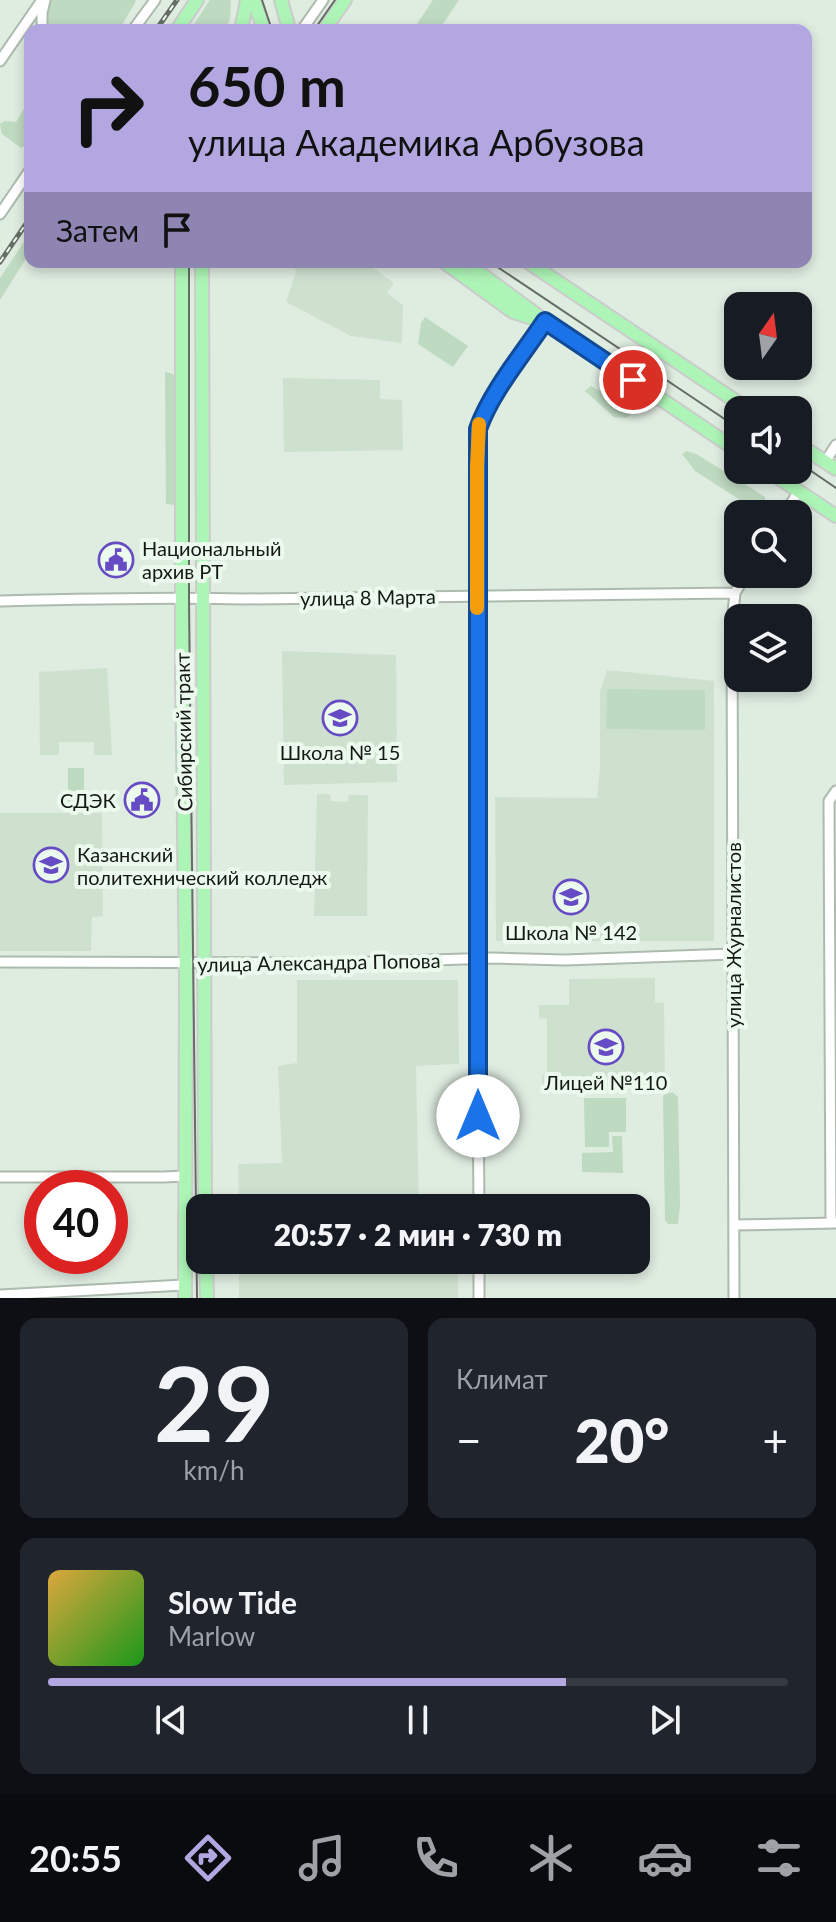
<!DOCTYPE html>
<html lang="ru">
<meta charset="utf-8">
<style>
body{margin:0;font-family:Lato,sans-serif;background:#20242c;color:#f1f3f6;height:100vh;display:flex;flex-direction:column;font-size:30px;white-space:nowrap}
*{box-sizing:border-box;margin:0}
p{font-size:26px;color:#9ea1a6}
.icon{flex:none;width:44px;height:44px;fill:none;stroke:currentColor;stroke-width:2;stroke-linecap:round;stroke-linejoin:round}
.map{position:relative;height:1298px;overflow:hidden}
.panel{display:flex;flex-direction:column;gap:20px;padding:20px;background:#0d0f14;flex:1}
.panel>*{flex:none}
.banner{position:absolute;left:24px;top:24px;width:788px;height:244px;border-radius:16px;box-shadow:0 4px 12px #0003;background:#b2a7e0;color:#111;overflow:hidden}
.needle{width:52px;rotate:14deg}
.controls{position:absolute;left:724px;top:292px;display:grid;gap:16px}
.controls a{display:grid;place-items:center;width:88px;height:88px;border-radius:16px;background:#171b24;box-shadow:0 4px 12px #0003;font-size:40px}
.speed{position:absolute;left:24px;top:1170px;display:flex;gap:16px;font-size:40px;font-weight:700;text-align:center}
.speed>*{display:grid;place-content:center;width:104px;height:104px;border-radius:50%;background:#171b24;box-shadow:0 4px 12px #0003;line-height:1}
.speed .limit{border:12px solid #d22;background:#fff;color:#111}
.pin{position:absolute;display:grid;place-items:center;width:68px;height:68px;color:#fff;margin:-34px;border:4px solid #fff;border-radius:50%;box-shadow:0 2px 8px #0007}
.me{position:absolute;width:88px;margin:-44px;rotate:0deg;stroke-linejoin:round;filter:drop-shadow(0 0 6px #0008)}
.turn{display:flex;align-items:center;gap:28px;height:168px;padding:0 32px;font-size:36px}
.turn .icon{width:104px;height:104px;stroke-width:2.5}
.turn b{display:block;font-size:56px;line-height:68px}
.then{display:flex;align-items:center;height:76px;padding:0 32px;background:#0003;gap:16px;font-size:30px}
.big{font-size:60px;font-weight:800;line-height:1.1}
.panel .tile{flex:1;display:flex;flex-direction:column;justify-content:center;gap:12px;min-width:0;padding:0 28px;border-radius:16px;background:#20242c}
.panel .dial{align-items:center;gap:0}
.dial b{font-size:104px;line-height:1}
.song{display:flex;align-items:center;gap:24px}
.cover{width:96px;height:96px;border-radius:12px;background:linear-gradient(135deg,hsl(40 70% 55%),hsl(120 70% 35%))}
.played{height:8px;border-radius:4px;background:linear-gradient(90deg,#b2a7e0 70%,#363941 70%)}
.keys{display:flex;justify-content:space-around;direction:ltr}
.heat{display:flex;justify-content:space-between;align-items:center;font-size:44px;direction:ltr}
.panel .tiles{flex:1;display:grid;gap:20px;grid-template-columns:1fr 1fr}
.tile:last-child{grid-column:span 2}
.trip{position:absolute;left:186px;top:1194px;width:464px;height:80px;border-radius:16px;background:#171b24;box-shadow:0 4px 12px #0003;font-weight:800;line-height:80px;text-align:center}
.menu{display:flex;height:128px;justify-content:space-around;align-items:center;background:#090b0e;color:#9ea1a6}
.menu .icon{width:56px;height:56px}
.menu .current{color:#b2a7e0}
.menu b{font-size:36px;color:#f1f3f6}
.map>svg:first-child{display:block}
</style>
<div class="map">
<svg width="836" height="1298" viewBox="0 0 836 1298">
<rect width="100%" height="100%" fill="#dfece0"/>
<path fill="#cee1cf" d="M295,262H365L394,283L387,293L403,305L402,343L351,336L286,302L296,272L294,265Z
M283,378L380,380V399L402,400L403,450L284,452Z
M282,651L396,655L397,782L284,785Z
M107,668L112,755H94V742H59V755H40L39,672Z
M607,670L714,681V941H496L495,797L597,798L600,768V692Z
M317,794H330L331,801L348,802L349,795H368L367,916H314Z
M0,813H102L103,916L92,917L91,951H0Z
M655,978V1002L664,1003L665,1085L542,1086V1075H547V1019L539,1018V1005H569V979Z
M297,980H458L459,1064L416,1066L419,1208H239L238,1164L282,1163L278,1066L297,1063Z
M239,1260H458V1298H239Z
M586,1260H627V1265L624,1272L620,1273L619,1266L583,1273Z"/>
<path fill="#bedac0" d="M52,0H135L136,1L119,30H44L45,11Z
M210,0H231L230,19L225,30H190Z
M433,0H459L439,30H413Z
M25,107L30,108V143L21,148L2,134L0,124L5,121L16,122Z
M30,233V252L0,300V278Z
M425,317L468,346L453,367L418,344L421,323Z
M165,372L173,374L176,377V505L166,504Z
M591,386L621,403L630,415L626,418L614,417L585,391Z
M687,451L698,455L765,497V505L756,510L695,471L682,454Z
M607,689L705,690V730L606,729Z
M68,768H84V807L68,806Z
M672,1092L678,1097L680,1204L678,1224H668L665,1220L663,1098L664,1095Z
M584,1098H626V1132H609V1147H585Z
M612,1136H622L623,1173L582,1172V1153L613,1152Z"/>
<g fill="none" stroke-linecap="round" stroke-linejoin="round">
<g stroke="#adbaae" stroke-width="13">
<path id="minor" d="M42,30V13L45,0
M133,30L155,0
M302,30L323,0
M0,61L42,0
M0,214L30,170
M825,462L836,445
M785,514L798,492
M0,601C82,599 163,597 245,599L735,593
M0,962L345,963L493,958L565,960L733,954
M0,1177H164L184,1176
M479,1208L477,977L478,429C492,391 523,355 545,321
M831,1223L829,801L836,791
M734,1225L836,1223
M479,1260V1298
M0,1295L184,1285
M734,1298L732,622L735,593L746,574"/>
</g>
<g stroke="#cbcccc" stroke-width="16">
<path id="major" d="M254,0L264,30
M281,0L289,29
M177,30L197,0
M241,30L247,0
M324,30L345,0
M182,262V673L186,981L185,1298
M202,262L205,1208
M444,262L513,312L535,319
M465,262L545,321L738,451
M528,262L749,410
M798,444L836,469
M767,470L836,516
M206,1260L207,1298"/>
</g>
<use href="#minor" stroke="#fff" stroke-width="9"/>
<use href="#major" stroke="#adf5b6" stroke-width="12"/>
<path stroke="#656d66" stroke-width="2" d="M262,0L272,30
M314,30L335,0
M189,262V599L197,1298
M490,262L738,428
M798,462L836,488"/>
<g stroke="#656d66" stroke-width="5">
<path id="rail" d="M156,30L177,0
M0,262L30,218"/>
</g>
<use href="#rail" stroke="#ecf9ed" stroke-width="2" stroke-dasharray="6" stroke-linecap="butt"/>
</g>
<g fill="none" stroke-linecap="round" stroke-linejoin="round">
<g stroke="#114b97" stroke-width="20">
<path id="route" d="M478,1116V429C491,392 523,354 545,321L633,380"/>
</g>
<use href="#route" stroke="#1a73e8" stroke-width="14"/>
<path stroke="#f59e0b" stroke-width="14" d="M477,608V466L479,424"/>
</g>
<defs>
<g id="civic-ring" transform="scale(1.8)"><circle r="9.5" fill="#ecf9ed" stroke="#664bc4" stroke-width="1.5"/><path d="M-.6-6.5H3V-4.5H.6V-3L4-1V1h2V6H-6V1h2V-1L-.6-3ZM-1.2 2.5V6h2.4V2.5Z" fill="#664bc4"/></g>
<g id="school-ring" transform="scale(1.8)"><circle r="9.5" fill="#ecf9ed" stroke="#664bc4" stroke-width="1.5"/><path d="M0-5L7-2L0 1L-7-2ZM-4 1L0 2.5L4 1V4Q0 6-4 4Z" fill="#664bc4"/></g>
<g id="university-ring" transform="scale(1.8)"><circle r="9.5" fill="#ecf9ed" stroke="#664bc4" stroke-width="1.5"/><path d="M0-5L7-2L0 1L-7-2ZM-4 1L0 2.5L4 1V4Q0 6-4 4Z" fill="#664bc4"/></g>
</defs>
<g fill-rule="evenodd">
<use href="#civic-ring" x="116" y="560"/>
<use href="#school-ring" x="340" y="718"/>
<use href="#civic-ring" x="142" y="800"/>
<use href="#university-ring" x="51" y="865"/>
<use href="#school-ring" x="571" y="897"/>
<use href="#school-ring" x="606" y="1047"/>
</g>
<g text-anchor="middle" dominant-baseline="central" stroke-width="8" stroke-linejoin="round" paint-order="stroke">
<g font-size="20" fill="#141915" stroke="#ecf9ed">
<text x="142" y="548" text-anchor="start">Национальный<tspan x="142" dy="23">архив РТ</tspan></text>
<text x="340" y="752">Школа № 15</text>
<text x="116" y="800" text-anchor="end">СДЭК</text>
<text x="77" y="854" text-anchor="start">Казанский<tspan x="77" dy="23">политехнический колледж</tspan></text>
<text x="571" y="932">Школа № 142</text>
<text x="606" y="1082">Лицей №110</text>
</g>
<g font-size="20" fill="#141915" stroke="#ecf9ed">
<text transform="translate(368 597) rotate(-1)">улица 8 Марта</text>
<text transform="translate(183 732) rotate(-91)">Сибирский тракт</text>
<text transform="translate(733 935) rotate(-90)">улица Журналистов</text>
<text transform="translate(319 962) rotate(-1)">улица Александра Попова</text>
</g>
</g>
</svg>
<div class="controls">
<a><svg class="needle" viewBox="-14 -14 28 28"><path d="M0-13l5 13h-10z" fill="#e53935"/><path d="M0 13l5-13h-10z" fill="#9ea1a6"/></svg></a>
<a><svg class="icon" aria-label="sound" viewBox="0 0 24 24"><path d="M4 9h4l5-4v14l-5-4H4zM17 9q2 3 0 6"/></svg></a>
<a><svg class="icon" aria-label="search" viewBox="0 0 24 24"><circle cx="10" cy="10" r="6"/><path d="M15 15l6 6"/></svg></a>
<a><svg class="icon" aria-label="layers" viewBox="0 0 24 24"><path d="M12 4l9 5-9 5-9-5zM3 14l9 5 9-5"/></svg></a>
</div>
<div class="speed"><div class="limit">40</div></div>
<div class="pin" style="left:633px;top:380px;background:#d93025"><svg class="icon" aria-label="arrive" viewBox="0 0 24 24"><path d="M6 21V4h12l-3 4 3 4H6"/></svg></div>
<svg class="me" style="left:478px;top:1116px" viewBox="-20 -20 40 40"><circle r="19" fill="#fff"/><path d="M0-13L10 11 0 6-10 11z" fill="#1a73e8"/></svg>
<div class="trip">20:57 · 2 мин · 730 m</div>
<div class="banner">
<div class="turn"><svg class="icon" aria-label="right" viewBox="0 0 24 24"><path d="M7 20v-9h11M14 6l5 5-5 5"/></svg><div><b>650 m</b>улица Академика Арбузова</div></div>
<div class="then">Затем<svg class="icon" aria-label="arrive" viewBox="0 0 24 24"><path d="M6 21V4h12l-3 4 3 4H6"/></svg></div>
</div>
</div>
<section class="panel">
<div class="tiles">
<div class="tile dial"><b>29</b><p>km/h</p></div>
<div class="tile"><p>Климат</p>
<div class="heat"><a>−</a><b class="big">20°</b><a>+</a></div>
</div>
<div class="tile">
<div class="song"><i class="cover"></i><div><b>Slow Tide</b><p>Marlow</p></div></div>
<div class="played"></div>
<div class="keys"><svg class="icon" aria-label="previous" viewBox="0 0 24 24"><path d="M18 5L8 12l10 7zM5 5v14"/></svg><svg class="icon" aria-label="pause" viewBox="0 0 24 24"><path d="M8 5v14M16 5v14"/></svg><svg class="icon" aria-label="next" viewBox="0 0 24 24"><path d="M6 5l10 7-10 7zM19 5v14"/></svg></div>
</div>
</div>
</section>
<nav class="menu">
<b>20:55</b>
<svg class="icon current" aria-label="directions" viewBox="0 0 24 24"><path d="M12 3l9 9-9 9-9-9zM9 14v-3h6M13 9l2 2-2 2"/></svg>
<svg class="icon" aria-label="music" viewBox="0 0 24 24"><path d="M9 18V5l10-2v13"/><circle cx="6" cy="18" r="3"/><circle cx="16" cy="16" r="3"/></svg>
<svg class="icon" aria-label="phone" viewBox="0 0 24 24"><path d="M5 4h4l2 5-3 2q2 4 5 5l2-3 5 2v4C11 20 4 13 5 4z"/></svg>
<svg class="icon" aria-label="climate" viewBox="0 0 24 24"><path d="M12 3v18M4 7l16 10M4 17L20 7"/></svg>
<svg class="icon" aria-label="car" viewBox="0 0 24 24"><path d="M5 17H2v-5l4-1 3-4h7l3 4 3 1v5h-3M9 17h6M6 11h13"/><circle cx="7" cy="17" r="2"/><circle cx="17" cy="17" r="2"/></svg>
<svg class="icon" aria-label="filters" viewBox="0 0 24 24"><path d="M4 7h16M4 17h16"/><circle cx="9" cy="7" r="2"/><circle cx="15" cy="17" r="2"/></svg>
</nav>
